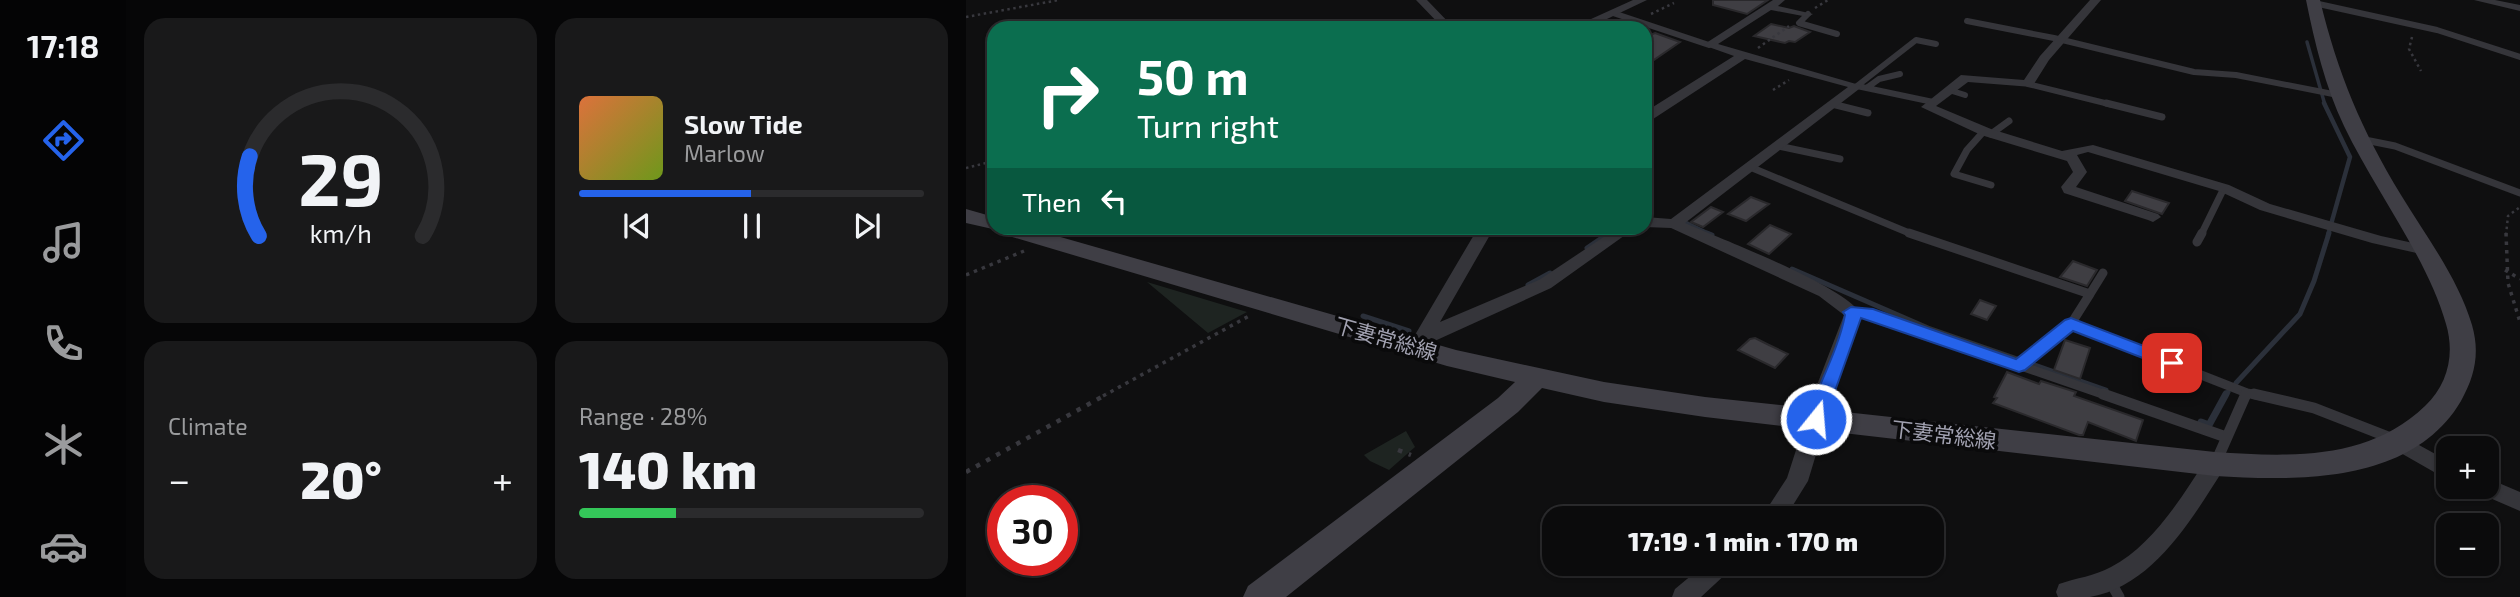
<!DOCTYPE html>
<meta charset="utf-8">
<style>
body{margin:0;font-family:"Exo 2","Noto Sans JP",sans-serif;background:#19191a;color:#f1f3f6;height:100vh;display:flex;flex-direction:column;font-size:26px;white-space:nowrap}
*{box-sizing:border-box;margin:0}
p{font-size:23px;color:#9a9b9d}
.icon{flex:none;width:38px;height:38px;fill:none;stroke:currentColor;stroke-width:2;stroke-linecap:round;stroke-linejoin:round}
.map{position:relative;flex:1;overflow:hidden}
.sheet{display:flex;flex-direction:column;gap:18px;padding:18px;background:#060607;width:840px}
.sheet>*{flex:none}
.top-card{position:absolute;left:21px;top:21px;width:665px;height:214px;border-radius:21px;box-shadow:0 2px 5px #0004,0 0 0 2px #2b2b2d;background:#0b6e4f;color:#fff;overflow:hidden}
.controls{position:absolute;left:1470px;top:436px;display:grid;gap:14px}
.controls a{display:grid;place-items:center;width:63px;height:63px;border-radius:14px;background:#0b0b0c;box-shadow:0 2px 5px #0004,0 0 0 2px #2b2b2d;font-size:35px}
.speed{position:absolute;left:21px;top:485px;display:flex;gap:14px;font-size:35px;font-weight:700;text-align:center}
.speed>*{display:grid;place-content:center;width:91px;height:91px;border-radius:50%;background:#0b0b0c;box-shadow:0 2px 5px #0004,0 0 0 2px #2b2b2d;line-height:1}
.speed .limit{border:10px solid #d22;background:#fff;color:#111}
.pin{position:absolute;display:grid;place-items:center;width:60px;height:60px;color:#fff;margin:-30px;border-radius:14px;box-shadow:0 4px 10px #0006}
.me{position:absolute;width:77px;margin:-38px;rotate:17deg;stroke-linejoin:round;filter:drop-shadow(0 0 5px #0008)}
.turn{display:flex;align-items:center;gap:24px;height:147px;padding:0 35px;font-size:32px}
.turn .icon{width:91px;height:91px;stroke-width:2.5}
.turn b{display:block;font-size:49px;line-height:60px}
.then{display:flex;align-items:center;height:66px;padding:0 35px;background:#0003;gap:14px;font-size:26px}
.big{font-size:52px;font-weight:800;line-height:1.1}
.sheet .tile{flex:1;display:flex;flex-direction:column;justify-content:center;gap:10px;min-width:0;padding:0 24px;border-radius:21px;background:#19191a}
.sheet .dial{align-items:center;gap:0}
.dial svg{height:182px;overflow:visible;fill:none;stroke:#2b2b2d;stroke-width:7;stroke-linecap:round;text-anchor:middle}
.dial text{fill:#f1f3f6;stroke:none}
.song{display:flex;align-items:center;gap:21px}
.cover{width:84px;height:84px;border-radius:10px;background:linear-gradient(135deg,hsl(20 70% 55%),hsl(80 70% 35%))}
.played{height:7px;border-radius:4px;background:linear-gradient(90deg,#2563eb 50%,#2b2b2d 50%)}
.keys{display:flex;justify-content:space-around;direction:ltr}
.heat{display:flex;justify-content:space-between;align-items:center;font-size:38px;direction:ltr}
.charge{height:10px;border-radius:5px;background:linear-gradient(90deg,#34c759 28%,#2b2b2d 0)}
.sheet .tiles{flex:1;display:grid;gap:18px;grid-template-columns:repeat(2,1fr)}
.trip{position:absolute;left:576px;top:506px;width:402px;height:70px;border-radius:21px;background:#0b0b0c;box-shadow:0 2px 5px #0004,0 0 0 2px #2b2b2d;font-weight:800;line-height:70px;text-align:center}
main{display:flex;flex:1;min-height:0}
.dock{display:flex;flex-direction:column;width:126px;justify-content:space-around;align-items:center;background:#040405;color:#9a9b9d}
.dock .icon{width:49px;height:49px}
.dock .on{color:#2563eb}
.dock b{font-size:32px;color:#f1f3f6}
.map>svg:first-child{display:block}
</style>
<main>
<nav class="dock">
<b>17:18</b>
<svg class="icon on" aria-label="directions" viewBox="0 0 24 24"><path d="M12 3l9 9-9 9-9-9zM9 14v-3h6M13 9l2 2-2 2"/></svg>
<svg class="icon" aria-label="music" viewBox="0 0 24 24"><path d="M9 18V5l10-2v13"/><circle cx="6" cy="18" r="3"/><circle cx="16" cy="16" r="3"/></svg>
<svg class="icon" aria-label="phone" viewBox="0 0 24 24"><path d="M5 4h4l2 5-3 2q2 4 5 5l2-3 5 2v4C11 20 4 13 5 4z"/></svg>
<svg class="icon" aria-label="climate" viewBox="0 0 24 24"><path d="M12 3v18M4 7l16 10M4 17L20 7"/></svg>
<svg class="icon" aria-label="car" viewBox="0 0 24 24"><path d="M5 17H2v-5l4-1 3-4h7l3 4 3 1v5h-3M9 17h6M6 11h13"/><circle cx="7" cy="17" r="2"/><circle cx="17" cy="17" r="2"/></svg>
</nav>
<section class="sheet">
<div class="tiles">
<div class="tile dial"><svg viewBox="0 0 100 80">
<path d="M14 69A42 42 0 1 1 86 69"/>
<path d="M14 69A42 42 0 0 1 10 34" stroke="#2563eb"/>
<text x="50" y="56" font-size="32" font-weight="700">29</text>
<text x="50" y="72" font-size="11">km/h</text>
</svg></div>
<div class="tile">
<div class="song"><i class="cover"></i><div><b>Slow Tide</b><p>Marlow</p></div></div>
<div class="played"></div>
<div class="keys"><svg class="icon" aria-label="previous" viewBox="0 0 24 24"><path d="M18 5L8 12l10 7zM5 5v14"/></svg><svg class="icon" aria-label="pause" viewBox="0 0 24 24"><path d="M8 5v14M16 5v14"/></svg><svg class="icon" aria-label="next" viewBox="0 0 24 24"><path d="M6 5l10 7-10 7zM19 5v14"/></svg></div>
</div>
<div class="tile"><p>Climate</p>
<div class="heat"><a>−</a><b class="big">20°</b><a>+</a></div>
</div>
<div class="tile"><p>Range · 28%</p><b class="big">140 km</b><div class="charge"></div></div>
</div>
</section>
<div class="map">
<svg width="1554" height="597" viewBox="0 0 1554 597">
<rect width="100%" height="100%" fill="#0f0f10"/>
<path fill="#1e2421" d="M181,282L281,312L242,333Z
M440,431L449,447L423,470L404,461L398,455Z"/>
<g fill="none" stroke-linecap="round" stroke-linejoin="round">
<path stroke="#2b303a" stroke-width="3.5" d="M1341,42L1359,105"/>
<path stroke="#2b303a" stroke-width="4.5" d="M1358,103L1384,157L1362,235
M718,222L745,235
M641,235L650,228"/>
<path stroke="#2b303a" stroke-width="5" d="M741,233L746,235
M621,248L643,233
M826,269L962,328L1140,390
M562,285L584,273
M397,316L443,331
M1270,383L1334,314L1348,281L1363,233
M1259,396L1262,392"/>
<path stroke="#2b303a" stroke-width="7" d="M1235,422L1243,425L1260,394"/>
</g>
<path fill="#3f3e43" stroke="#2a292c" stroke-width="2" d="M747,0H802L781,14L747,5Z
M805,24L823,28L828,26L844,32L829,42L823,41L819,43L788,36Z
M689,33L714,42L679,66V37Z
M1166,191L1203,203L1196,214L1159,201Z
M785,197L803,204L780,221L762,214Z
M745,207L757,212L737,227L725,222Z
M804,225L825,234L803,254L782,244Z
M1107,261L1131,270L1121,286L1094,277Z
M1014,300L1030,306L1021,320L1005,314Z
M789,338L803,345L822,354L809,368L772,350L784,339Z
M1099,340L1124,348L1114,379L1088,370Z
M1041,372L1073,384L1075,381L1110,392L1108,396L1177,420L1170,441L1122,422L1117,435H1113L1027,403L1031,398L1028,397Z"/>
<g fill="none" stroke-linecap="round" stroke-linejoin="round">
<path stroke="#38383e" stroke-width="2.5" stroke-dasharray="2.5 3.5" stroke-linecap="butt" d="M849,8L862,0
M685,14L708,3
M0,17L93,0
M1446,37L1443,49L1455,71
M792,48L823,26
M807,90L823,80
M0,168L28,161
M1540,235L1542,216L1554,207"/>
<path stroke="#38383e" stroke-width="3.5" stroke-dasharray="3.5 5" stroke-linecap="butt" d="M1540,233L1542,283L1554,322
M1539,270L1554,279
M0,275L58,251
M137,396L283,316"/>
<path stroke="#38383e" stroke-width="4.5" stroke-dasharray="4.5 7" stroke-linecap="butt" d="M432,450L445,455
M0,472L141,394"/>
<path stroke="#35353a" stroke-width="6" d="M1348,3L1471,30L1554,57
M647,13L743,45
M842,14L833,23L871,34
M1001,21L1088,38L1228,72L1270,75L1372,95
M1062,84L1147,105
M891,86L950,40L970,44
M891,86L967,102
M902,87L913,79L934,74
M983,90L999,95
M866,104L869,105"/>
<path stroke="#35353a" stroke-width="7" d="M1140,103L1196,117
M866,104L902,113
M1018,131L1001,150L988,174L1025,185
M1025,134L1043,121
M1394,139L1429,146L1554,193
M812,146L874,159
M784,167L948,235
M1235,235L1258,188"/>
<path stroke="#35353a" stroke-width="9" d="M943,233L1124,294L1105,324L1053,366
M1231,242L1236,233
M1124,294L1137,273
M885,312L901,313L1142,396
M1105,324L1281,393
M1280,396L1281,393L1295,396"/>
<path stroke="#35353a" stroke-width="11" d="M1137,394L1260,437
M1288,394L1348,408L1425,438
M1250,462L1280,394
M1144,581L1153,597"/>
<path fill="#35353a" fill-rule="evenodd" d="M450,0H461L488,28H477Z
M667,0H681L622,28H575L600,22L614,24Z
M807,0H819L812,6L847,14L842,17L805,10L752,44L897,86L719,223C757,240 878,285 896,315L871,385L842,481L819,518H795L821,478L851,385L878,315L853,296L705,228L679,227V217L705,219L882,87L779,59L684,121L679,122V112L768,56L737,45Z
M1124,0H1135L1083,60L1066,87L1002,82L970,106L1025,129L1096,151L1127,145L1263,185L1304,204L1415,236L1461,246L1463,249L1461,252L1455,254L1406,243L1294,210L1253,191L1122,152L1111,155L1121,172L1110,187L1192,214L1195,217L1187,222L1182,220L1098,193L1095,187L1107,172L1101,161L1015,135L955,107L995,75L1058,80L1074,56Z
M1508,0H1529L1554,5V11Z
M512,228H528L474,322L573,280L651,228H669L585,288L462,344H448L446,340Z
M1433,434L1482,461V480L1426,448L1423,442L1426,436Z
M1249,455L1257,458L1260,464L1257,470C1226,519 1187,586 1124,597C1114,597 1102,597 1092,597L1090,592L1093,584C1110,578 1129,576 1145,567C1187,545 1216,497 1241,458Z
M1521,478L1554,492V511L1510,492L1507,486H1521Z
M739,564H767L763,571L735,597H706L709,589Z"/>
<path fill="#3f3e45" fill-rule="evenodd" d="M1340,0H1354C1372,74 1395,129 1435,195C1460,236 1492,278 1506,325C1514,353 1509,376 1495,401C1446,484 1332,481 1249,476L739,417L638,402L576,388L552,412L320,597H277L282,586L532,398L549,382L481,366L33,233L31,230L0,223V209L28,217V228H63L490,350L638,382L739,397L1249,452C1323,457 1402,461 1459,406C1482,384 1489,354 1480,324C1462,259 1408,189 1378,126C1359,86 1349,44 1340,0Z"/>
</g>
<path fill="#2563eb" stroke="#184099" stroke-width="2" d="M885,307L907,309L1050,359L1099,320L1105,318L1212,359L1214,363L1212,367H1200L1107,331L1059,370L1053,372L895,318L859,419L857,424H844L841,419C852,385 872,351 879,315L877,312Z"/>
<g text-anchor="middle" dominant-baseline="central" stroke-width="7" stroke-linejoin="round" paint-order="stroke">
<g font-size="21" fill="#a1a1b0" stroke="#0a0a0b">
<text transform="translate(420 338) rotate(16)">下妻常総線</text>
<text transform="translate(978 434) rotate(7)">下妻常総線</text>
</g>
</g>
</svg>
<div class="controls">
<a>+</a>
<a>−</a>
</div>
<div class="speed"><div class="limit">30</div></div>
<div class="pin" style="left:1206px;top:363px;background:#d93025"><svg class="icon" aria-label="arrive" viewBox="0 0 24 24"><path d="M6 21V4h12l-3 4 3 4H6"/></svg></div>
<svg class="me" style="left:850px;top:419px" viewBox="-20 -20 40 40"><circle r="17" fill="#2563eb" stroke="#fff" stroke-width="3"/><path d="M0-11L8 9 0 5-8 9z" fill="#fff"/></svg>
<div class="trip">17:19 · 1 min · 170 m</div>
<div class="top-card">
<div class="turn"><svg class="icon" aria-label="right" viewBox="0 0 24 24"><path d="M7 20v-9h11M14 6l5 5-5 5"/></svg><div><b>50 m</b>Turn right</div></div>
<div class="then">Then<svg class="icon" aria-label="left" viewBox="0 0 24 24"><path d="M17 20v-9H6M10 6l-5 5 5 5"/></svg></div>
</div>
</div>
</main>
